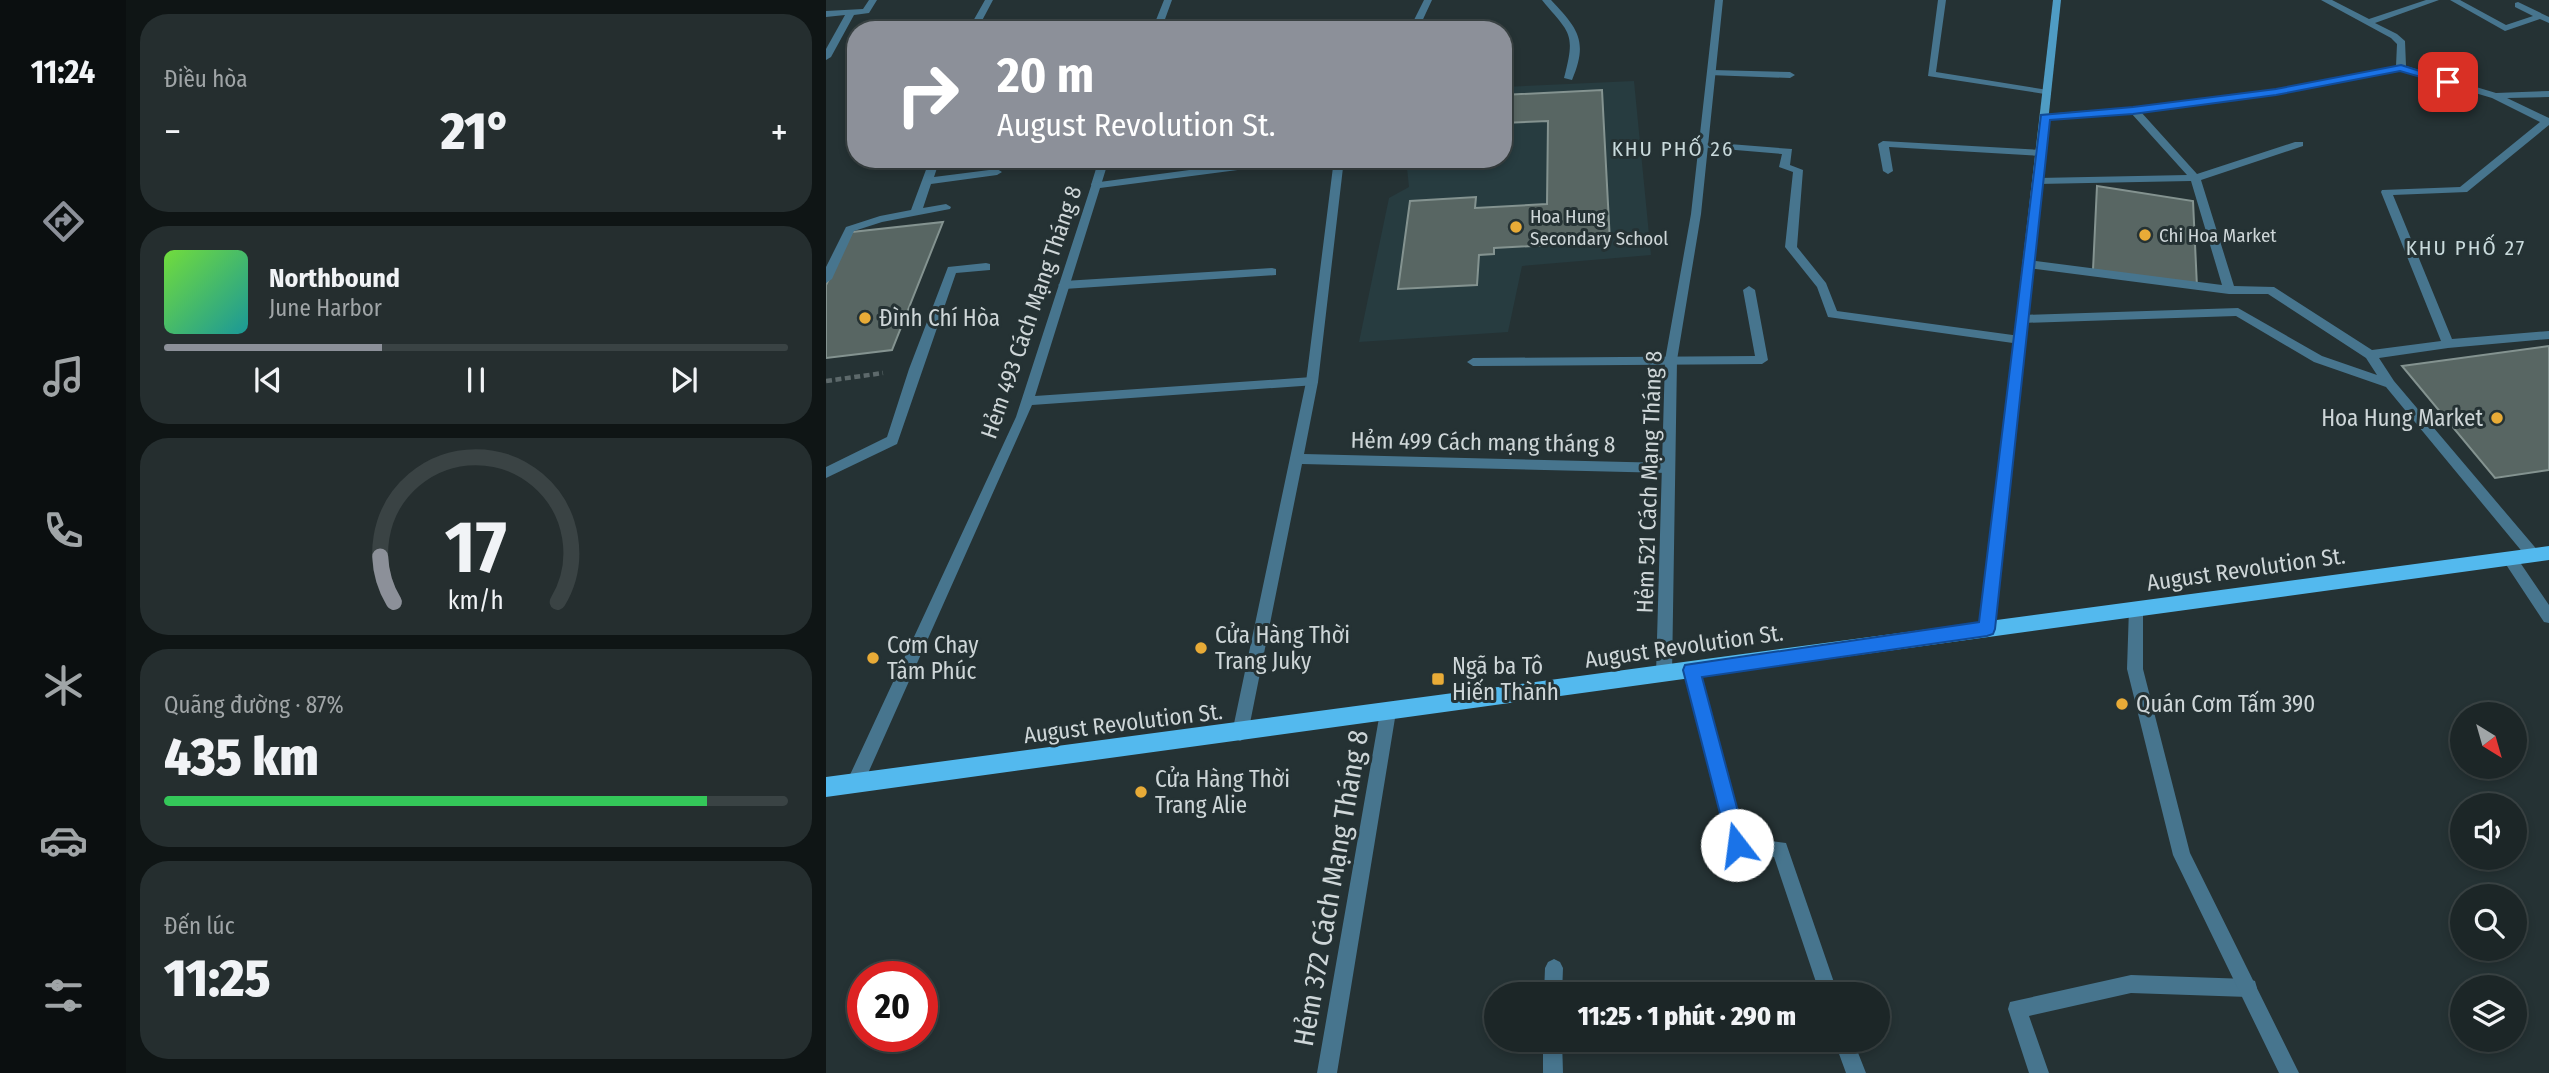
<!DOCTYPE html>
<html lang="vi">
<meta charset="utf-8">
<style>
body{margin:0;font-family:"Fira Sans Condensed",sans-serif;background:#252e2f;color:#f1f3f6;height:100vh;display:flex;flex-direction:column;font-size:26px;white-space:nowrap}
*{box-sizing:border-box;margin:0}
p{font-size:23px;color:#a0a5a7}
.icon{flex:none;width:38px;height:38px;fill:none;stroke:currentColor;stroke-width:2;stroke-linecap:round;stroke-linejoin:round}
.map{position:relative;flex:1;overflow:hidden}
.sheet{display:flex;flex-direction:column;gap:14px;padding:14px;background:#0f1515;width:700px}
.sheet>*{flex:none}
.banner{position:absolute;left:21px;top:21px;width:665px;height:147px;border-radius:28px;box-shadow:0 4px 10px #0003,0 0 0 2px #3a4344;background:#8c9099;color:#fff;overflow:hidden}
.needle{width:46px;rotate:143deg}
.fabs{position:absolute;left:1624px;top:702px;display:grid;gap:14px}
.fabs a{display:grid;place-items:center;width:77px;height:77px;border-radius:50%;background:#1c2627;box-shadow:0 4px 10px #0003,0 0 0 2px #3a4344;font-size:35px}
.speed{position:absolute;left:21px;top:961px;display:flex;gap:14px;font-size:35px;font-weight:700;text-align:center}
.speed>*{display:grid;place-content:center;width:91px;height:91px;border-radius:50%;background:#1c2627;box-shadow:0 4px 10px #0003,0 0 0 2px #3a4344;line-height:1}
.speed .limit{border:10px solid #d22;background:#fff;color:#111}
.pin{position:absolute;display:grid;place-items:center;width:60px;height:60px;color:#fff;margin:-30px;border-radius:14px;box-shadow:0 4px 10px #0006}
.me{position:absolute;width:77px;margin:-38px;rotate:345deg;stroke-linejoin:round;filter:drop-shadow(0 0 5px #0008)}
.turn{display:flex;align-items:center;gap:24px;height:147px;padding:0 35px;font-size:32px}
.turn .icon{width:91px;height:91px;stroke-width:2.5}
.turn b{display:block;font-size:49px;line-height:60px}
.big{font-size:52px;font-weight:800;line-height:1.1}
.sheet .tile{flex:1;display:flex;flex-direction:column;justify-content:center;gap:10px;min-width:0;padding:0 24px;border-radius:28px;background:#252e2f}
.sheet .dial{align-items:center;gap:0}
.dial svg{height:182px;overflow:visible;fill:none;stroke:#3a4344;stroke-width:7;stroke-linecap:round;text-anchor:middle}
.dial text{fill:#f1f3f6;stroke:none}
.song{display:flex;align-items:center;gap:21px}
.cover{width:84px;height:84px;border-radius:10px;background:linear-gradient(135deg,hsl(100 70% 55%),hsl(180 70% 35%))}
.played{height:7px;border-radius:4px;background:linear-gradient(90deg,#8c9099 35%,#3a4344 35%)}
.keys{display:flex;justify-content:space-around;direction:ltr}
.heat{display:flex;justify-content:space-between;align-items:center;font-size:38px;direction:ltr}
.charge{height:10px;border-radius:5px;background:linear-gradient(90deg,#34c759 87%,#3a4344 0)}
.trip{position:absolute;left:658px;top:982px;width:406px;height:70px;border-radius:35px;background:#1c2627;box-shadow:0 4px 10px #0003,0 0 0 2px #3a4344;font-weight:800;line-height:70px;text-align:center}
main{display:flex;flex:1;min-height:0}
.dock{display:flex;flex-direction:column;width:126px;justify-content:space-around;align-items:center;background:#0b0f10;color:#a0a5a7}
.dock .icon{width:49px;height:49px}
.dock .on{color:#8c9099}
.dock b{font-size:32px;color:#f1f3f6}
.map>svg:first-child{display:block}
</style>
<main>
<nav class="dock">
<b>11:24</b>
<svg class="icon on" aria-label="directions" viewBox="0 0 24 24"><path d="M12 3l9 9-9 9-9-9zM9 14v-3h6M13 9l2 2-2 2"/></svg>
<svg class="icon" aria-label="music" viewBox="0 0 24 24"><path d="M9 18V5l10-2v13"/><circle cx="6" cy="18" r="3"/><circle cx="16" cy="16" r="3"/></svg>
<svg class="icon" aria-label="phone" viewBox="0 0 24 24"><path d="M5 4h4l2 5-3 2q2 4 5 5l2-3 5 2v4C11 20 4 13 5 4z"/></svg>
<svg class="icon" aria-label="climate" viewBox="0 0 24 24"><path d="M12 3v18M4 7l16 10M4 17L20 7"/></svg>
<svg class="icon" aria-label="car" viewBox="0 0 24 24"><path d="M5 17H2v-5l4-1 3-4h7l3 4 3 1v5h-3M9 17h6M6 11h13"/><circle cx="7" cy="17" r="2"/><circle cx="17" cy="17" r="2"/></svg>
<svg class="icon" aria-label="filters" viewBox="0 0 24 24"><path d="M4 7h16M4 17h16"/><circle cx="9" cy="7" r="2"/><circle cx="15" cy="17" r="2"/></svg>
</nav>
<section class="sheet">
<div class="tile"><p>Điều hòa</p>
<div class="heat"><a>−</a><b class="big">21°</b><a>+</a></div>
</div>
<div class="tile">
<div class="song"><i class="cover"></i><div><b>Northbound</b><p>June Harbor</p></div></div>
<div class="played"></div>
<div class="keys"><svg class="icon" aria-label="previous" viewBox="0 0 24 24"><path d="M18 5L8 12l10 7zM5 5v14"/></svg><svg class="icon" aria-label="pause" viewBox="0 0 24 24"><path d="M8 5v14M16 5v14"/></svg><svg class="icon" aria-label="next" viewBox="0 0 24 24"><path d="M6 5l10 7-10 7zM19 5v14"/></svg></div>
</div>
<div class="tile dial"><svg viewBox="0 0 100 80">
<path d="M14 69A42 42 0 1 1 86 69"/>
<path d="M14 69A42 42 0 0 1 8 49" stroke="#8c9099"/>
<text x="50" y="56" font-size="32" font-weight="700">17</text>
<text x="50" y="72" font-size="11">km/h</text>
</svg></div>
<div class="tile"><p>Quãng đường · 87%</p><b class="big">435 km</b><div class="charge"></div></div>
<div class="tile"><p>Đến lúc</p><b class="big">11:25</b></div>
</section>
<div class="map">
<svg width="1723" height="1073" viewBox="0 0 1723 1073">
<rect width="100%" height="100%" fill="#253234"/>
<path fill="#273c40" d="M808,81L825,255L696,266L682,332L533,342L563,198L583,187L580,159H677V87Z"/>
<path fill="#586663" stroke="#849390" stroke-width="2" d="M776,90L784,242L668,248V254L653,255L651,285L572,289L584,201L650,197L649,208L721,204L722,121L677,123V95Z
M1271,186L1367,201L1371,287L1267,270Z
M117,222L66,350L0,358V285L26,232Z
M1723,346V470L1669,478L1576,366Z"/>
<g fill="none" stroke-linecap="round" stroke-linejoin="round">
<path stroke="#5d696b" stroke-width="4.5" stroke-dasharray="6 3.5" stroke-linecap="butt" d="M0,381L57,373"/>
<path fill="#47758e" fill-rule="evenodd" d="M43,0H51L43,13L28,15L5,57L0,60V49L19,15L0,17V11L37,9Z
M159,0H167L151,30H142Z
M338,0H346L335,30H326Z
M716,0H725C751,28 763,40 746,80L738,78C750,32 744,34 716,0Z
M1112,0H1120L1110,72L1222,90L1225,91V95L1102,76Z
M1495,0H1506L1543,19L1600,0H1613L1549,23L1571,34L1579,41L1580,66L1670,93L1723,91V97L1681,98L1723,118V125L1641,192L1567,195L1626,339L1723,331V339L1622,348L1553,358L1568,381L1713,552L1715,556L1713,560H1703L1560,387L1488,362L1410,316L1196,323L1190,319L1196,315L1412,308L1496,356L1551,375L1540,358L1442,294H1403L1202,268L1196,264L1202,260L1396,285L1365,181L1212,184L1207,181L1212,178L1361,175L1305,113L1219,120L1214,117L1219,114L1308,107L1450,89L1570,66L1571,44L1565,38ZM1575,71L1666,98L1714,122L1634,187L1556,190L1555,192L1615,341L1546,350L1448,287L1408,286L1375,180L1477,146V142H1469L1371,174L1315,112L1450,95Z
M1624,0H1634L1680,25L1707,16L1689,7V3L1692,2L1723,17V23L1714,19L1679,31Z
M886,70L964,72L969,75L964,78L883,75L881,73Z
M1057,141L1215,150L1220,153L1215,156L1063,147L1067,171L1062,174L1057,171L1052,144Z
M878,142L966,149L964,165L977,170L971,247L1000,283L1011,311L1194,336L1200,340L1198,343L1194,344L1002,317L991,287L959,247L967,172L953,167L956,154L874,147L873,145Z
M104,159H114L108,177L171,169L176,172L171,175L105,184L97,208L120,204L125,207L124,209L56,222L28,231L6,279L0,283V267L20,227L54,216L85,210Z
M273,159H283L275,185L270,188L265,185Z
M508,159H518L492,382L478,454L842,463L849,468L842,473L476,464L422,733L420,738L414,741L408,738L406,733L480,382Z
M160,263L164,264V270L130,273L71,444L0,478V467L61,437L83,369L122,267Z
M446,268L450,269V275L238,289L232,285L238,281Z
M923,286L929,290L942,360L936,364L647,366L641,362L647,358L929,356L917,290Z
M1684,553L1689,555L1723,605V623L1718,622L1679,563L1677,559L1679,555Z
M865,663L870,665L873,670L917,837L960,843L1012,994H994L948,857L905,851L857,670L860,665Z
M728,959L734,962L737,968L736,994H718L719,968L722,962Z
M1305,975L1422,979L1429,981L1431,988L1429,995L1422,997L1305,993L1203,1016L1223,1073H1203L1182,1009L1184,1002Z
M717,1040H736L737,1073H717Z
M1008,1040H1027L1040,1073H1020Z"/>
<path fill="#47758e" fill-rule="evenodd" d="M598,0H606L592,30H583Z
M889,0H897L875,214L851,360L846,674L843,679L838,681L833,679L830,674L839,360L865,214Z
M446,159H477L472,162L274,188L209,396L486,377L490,379L492,382L490,385L206,405L35,789L29,791L23,789L21,783L23,777L190,417L266,183Z
M1310,602L1315,603L1317,608V669L1364,853L1473,1073H1453L1347,855L1301,669L1303,608L1305,603Z
M562,705L568,707L570,712L511,1073H491L554,712L556,707Z"/>
<path fill="#4f9cc4" fill-rule="evenodd" d="M1227,0H1235L1168,629L1166,634L1161,636L1156,634L1154,629Z"/>
<path fill="#53b9ee" fill-rule="evenodd" d="M1723,546V560L0,797V777Z"/>
</g>
<path fill="#1a73e8" stroke="#114b97" stroke-width="2" d="M1575,65L1628,82L1622,85L1574,71L1450,95L1307,114L1224,120L1169,629L1167,634L1161,636L876,677L921,845L918,852L911,855L904,852L857,670L859,665L1153,622L1215,115L1307,107L1450,89Z"/>
<g fill="#e8ab37" stroke="#253234" stroke-width="2.5">
<circle cx="690" cy="227" r="7"/>
<circle cx="1319" cy="235" r="7"/>
<circle cx="39" cy="318" r="7"/>
<circle cx="1671" cy="418" r="7"/>
<circle cx="375" cy="648" r="7"/>
<circle cx="47" cy="658" r="7"/>
<rect x="605" y="672" width="14" height="14" rx="3.5"/>
<circle cx="1296" cy="704" r="7"/>
<circle cx="315" cy="792" r="7"/>
</g>
<g text-anchor="middle" dominant-baseline="central" stroke-width="6" stroke-linejoin="round" paint-order="stroke">
<g font-size="19" fill="#ced6d8" stroke="#253234" text-anchor="start">
<text x="704" y="216">Hoa Hung<tspan x="704" dy="22">Secondary School</tspan></text>
<text x="1333" y="235">Chi Hoa Market</text>
</g>
<g font-size="21" letter-spacing="2" fill="#c9dadc" stroke="#253234">
<text x="847" y="149">KHU PHỐ 26</text>
<text x="1640" y="248">KHU PHỐ 27</text>
</g>
<g font-size="23" fill="#ced6d8" stroke="#253234">
<text transform="translate(205 312) rotate(-71)">Hẻm 493 Cách Mạng Tháng 8</text>
<text transform="translate(657 442) rotate(1)">Hẻm 499 Cách mạng tháng 8</text>
<text transform="translate(823 482) rotate(-88)">Hẻm 521 Cách Mạng Tháng 8</text>
<text transform="translate(1420 569) rotate(-8)">August Revolution St.</text>
<text transform="translate(858 646) rotate(-8)">August Revolution St.</text>
<text transform="translate(297 723) rotate(-7)">August Revolution St.</text>
</g>
<g font-size="23" fill="#ced6d8" stroke="#253234" text-anchor="start">
<text x="53" y="318">Đình Chí Hòa</text>
<text x="1657" y="418" text-anchor="end">Hoa Hung Market</text>
<text x="389" y="635">Cửa Hàng Thời<tspan x="389" dy="26">Trang Juky</tspan></text>
<text x="61" y="645">Cơm Chay<tspan x="61" dy="26">Tâm Phúc</tspan></text>
<text x="626" y="666">Ngã ba Tô<tspan x="626" dy="26">Hiến Thành</tspan></text>
<text x="1310" y="704">Quán Cơm Tấm 390</text>
<text x="329" y="779">Cửa Hàng Thời<tspan x="329" dy="26">Trang Alie</tspan></text>
</g>
<g font-size="28" fill="#ced6d8" stroke="#253234">
<text transform="translate(505 888) rotate(-80)">Hẻm 372 Cách Mạng Tháng 8</text>
</g>
</g>
</svg>
<div class="fabs">
<a><svg class="needle" viewBox="-14 -14 28 28"><path d="M0-13l5 13h-10z" fill="#e53935"/><path d="M0 13l5-13h-10z" fill="#a0a5a7"/></svg></a>
<a><svg class="icon" aria-label="sound" viewBox="0 0 24 24"><path d="M4 9h4l5-4v14l-5-4H4zM17 9q2 3 0 6"/></svg></a>
<a><svg class="icon" aria-label="search" viewBox="0 0 24 24"><circle cx="10" cy="10" r="6"/><path d="M15 15l6 6"/></svg></a>
<a><svg class="icon" aria-label="layers" viewBox="0 0 24 24"><path d="M12 4l9 5-9 5-9-5zM3 14l9 5 9-5"/></svg></a>
</div>
<div class="speed"><div class="limit">20</div></div>
<div class="pin" style="left:1622px;top:82px;background:#d93025"><svg class="icon" aria-label="arrive" viewBox="0 0 24 24"><path d="M6 21V4h12l-3 4 3 4H6"/></svg></div>
<svg class="me" style="left:911px;top:845px" viewBox="-20 -20 40 40"><circle r="19" fill="#fff"/><path d="M0-13L10 11 0 6-10 11z" fill="#1a73e8"/></svg>
<div class="trip">11:25 · 1 phút · 290 m</div>
<div class="banner">
<div class="turn"><svg class="icon" aria-label="right" viewBox="0 0 24 24"><path d="M7 20v-9h11M14 6l5 5-5 5"/></svg><div><b>20 m</b>August Revolution St.</div></div>
</div>
</div>
</main>
